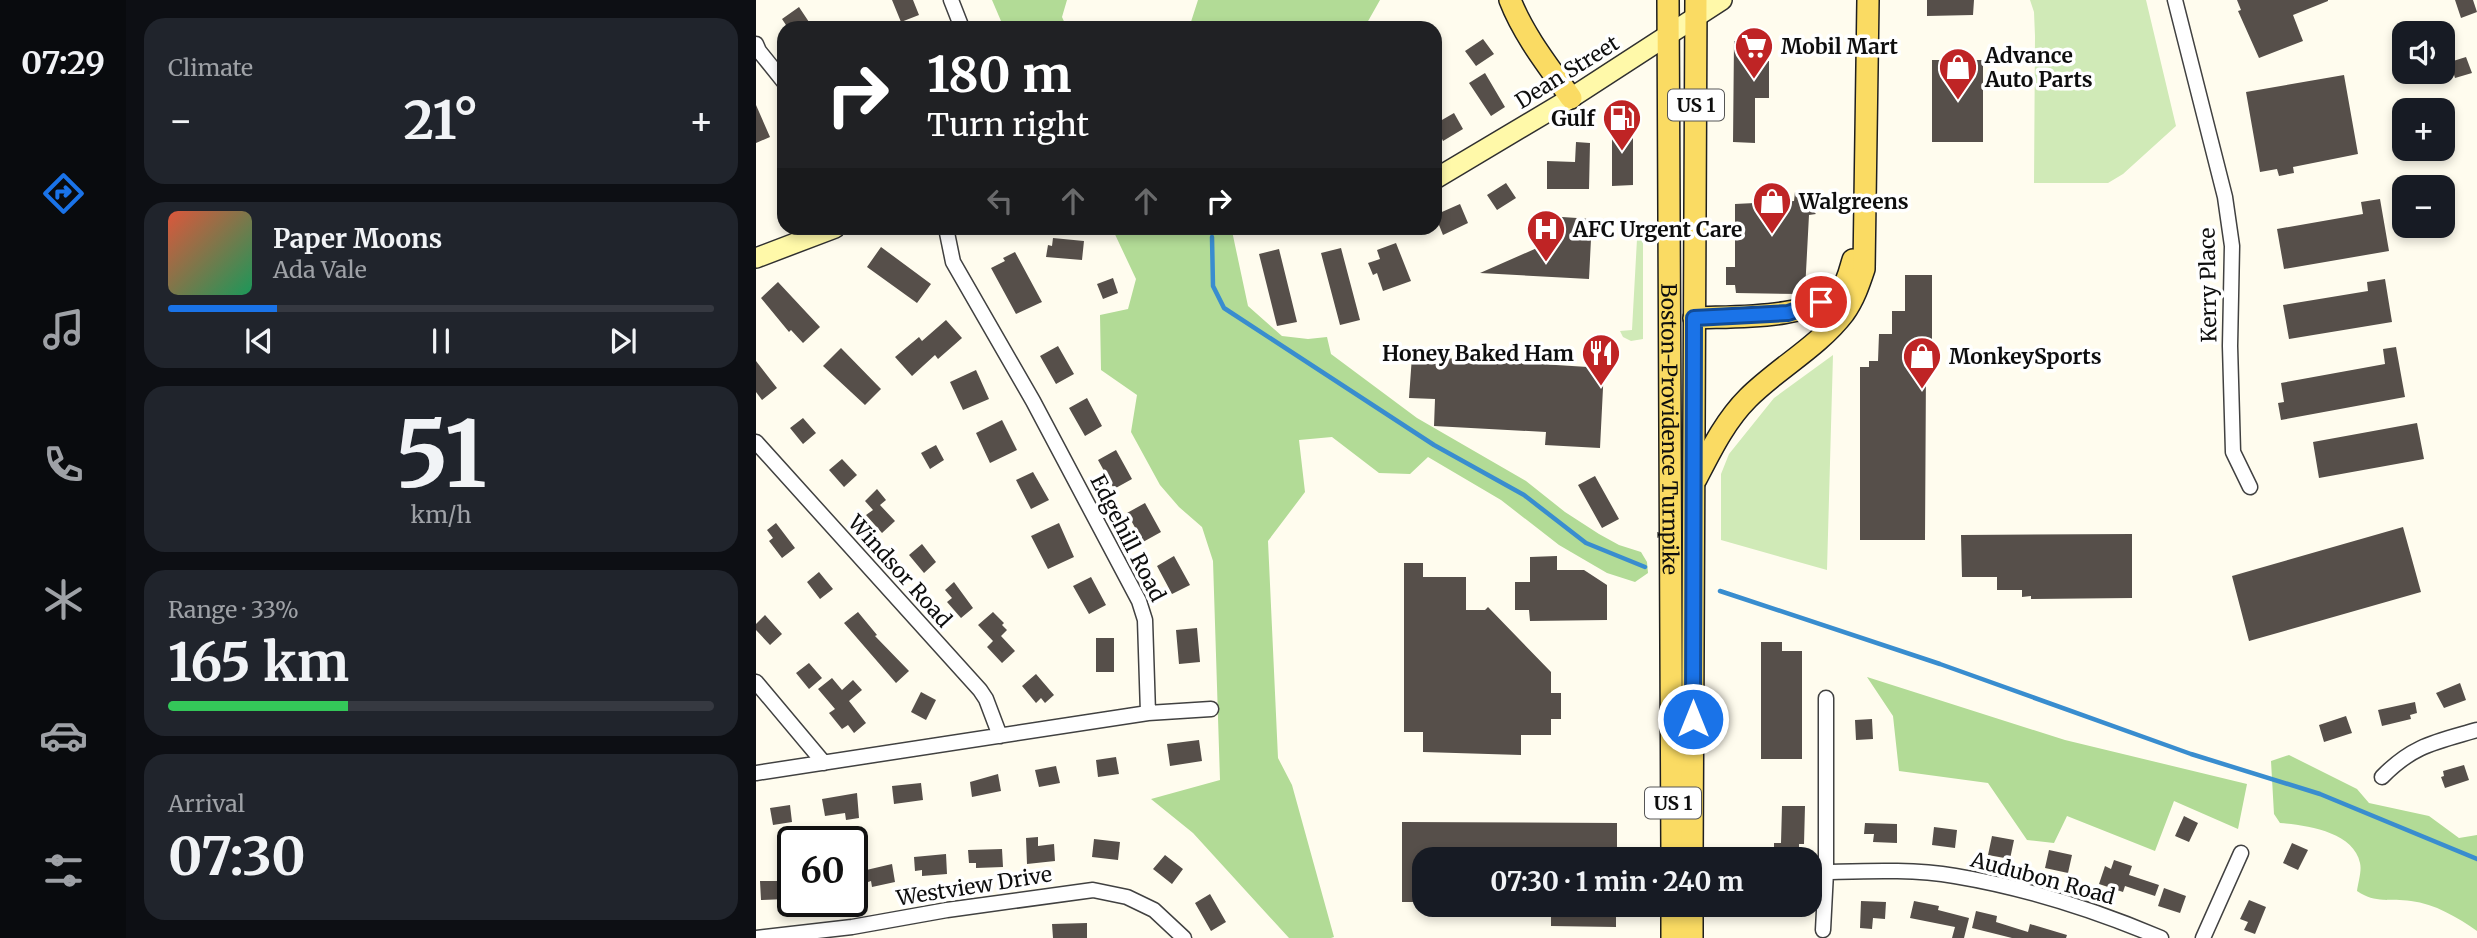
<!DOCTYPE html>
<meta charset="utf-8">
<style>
body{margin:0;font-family:Merriweather,serif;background:#20242c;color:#f1f3f6;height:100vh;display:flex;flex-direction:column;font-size:26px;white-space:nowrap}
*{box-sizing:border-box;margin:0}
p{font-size:23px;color:#9ea1a6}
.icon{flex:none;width:38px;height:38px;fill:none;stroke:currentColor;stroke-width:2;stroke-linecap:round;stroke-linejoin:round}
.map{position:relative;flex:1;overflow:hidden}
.details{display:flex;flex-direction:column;gap:18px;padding:18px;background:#0d0f14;width:630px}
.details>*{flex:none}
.banner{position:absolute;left:21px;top:21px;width:665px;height:214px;border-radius:21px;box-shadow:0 4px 10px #0003;background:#202124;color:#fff;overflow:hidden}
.controls{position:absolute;left:1636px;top:21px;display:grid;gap:14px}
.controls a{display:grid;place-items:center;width:63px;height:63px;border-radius:14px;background:#171b24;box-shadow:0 4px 10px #0003;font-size:35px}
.speed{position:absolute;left:21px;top:826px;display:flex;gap:14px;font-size:35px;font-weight:700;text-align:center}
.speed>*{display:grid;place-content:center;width:91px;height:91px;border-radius:50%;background:#171b24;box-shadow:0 4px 10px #0003;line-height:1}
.speed .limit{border:4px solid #111;border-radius:10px;background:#fff;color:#111}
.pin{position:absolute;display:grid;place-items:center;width:60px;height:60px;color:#fff;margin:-30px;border:4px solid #fff;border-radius:50%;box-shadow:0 2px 7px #0007}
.me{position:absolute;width:77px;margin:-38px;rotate:0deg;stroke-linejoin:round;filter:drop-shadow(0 0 5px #0008)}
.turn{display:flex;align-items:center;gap:24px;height:147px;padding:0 35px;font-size:32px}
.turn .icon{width:91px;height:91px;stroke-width:2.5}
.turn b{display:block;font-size:49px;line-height:60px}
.lanes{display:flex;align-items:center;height:66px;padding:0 35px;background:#0003;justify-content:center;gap:35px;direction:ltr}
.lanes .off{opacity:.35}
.big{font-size:52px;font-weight:700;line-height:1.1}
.details .tile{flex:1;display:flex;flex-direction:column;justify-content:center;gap:10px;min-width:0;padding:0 24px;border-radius:21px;background:#20242c}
.details .dial{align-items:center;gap:0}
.dial b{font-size:91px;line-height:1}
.song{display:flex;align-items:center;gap:21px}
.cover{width:84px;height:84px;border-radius:10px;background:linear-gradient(135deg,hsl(10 70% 55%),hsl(150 70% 35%))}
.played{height:7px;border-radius:4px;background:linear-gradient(90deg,#1a73e8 20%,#363941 20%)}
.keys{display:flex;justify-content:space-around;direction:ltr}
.heat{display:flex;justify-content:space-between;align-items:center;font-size:38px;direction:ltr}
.charge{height:10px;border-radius:5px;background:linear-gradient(90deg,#34c759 33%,#363941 0)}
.trip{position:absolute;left:656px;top:847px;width:410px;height:70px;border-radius:21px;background:#171b24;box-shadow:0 4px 10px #0003;font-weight:700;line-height:70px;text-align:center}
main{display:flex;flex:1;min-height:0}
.tabs{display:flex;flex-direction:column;width:126px;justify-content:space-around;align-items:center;background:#090b0e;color:#9ea1a6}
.tabs .icon{width:49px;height:49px}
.tabs .on{color:#1a73e8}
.tabs b{font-size:32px;color:#f1f3f6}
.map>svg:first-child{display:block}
</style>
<main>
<nav class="tabs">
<b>07:29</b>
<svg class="icon on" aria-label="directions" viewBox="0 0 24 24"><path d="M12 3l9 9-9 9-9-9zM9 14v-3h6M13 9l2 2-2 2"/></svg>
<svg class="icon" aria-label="music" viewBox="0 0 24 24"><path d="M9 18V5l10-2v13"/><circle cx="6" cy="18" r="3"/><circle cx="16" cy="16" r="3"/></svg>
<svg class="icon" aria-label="phone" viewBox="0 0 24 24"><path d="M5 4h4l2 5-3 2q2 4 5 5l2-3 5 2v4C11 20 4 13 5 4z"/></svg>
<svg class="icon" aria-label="climate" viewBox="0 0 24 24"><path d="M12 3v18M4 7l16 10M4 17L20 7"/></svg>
<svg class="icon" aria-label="car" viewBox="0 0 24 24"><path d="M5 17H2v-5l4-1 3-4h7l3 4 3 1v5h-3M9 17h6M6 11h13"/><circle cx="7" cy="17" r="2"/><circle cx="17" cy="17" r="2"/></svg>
<svg class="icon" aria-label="filters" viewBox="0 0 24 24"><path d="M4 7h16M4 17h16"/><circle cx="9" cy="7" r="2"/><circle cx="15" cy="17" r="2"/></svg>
</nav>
<section class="details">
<div class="tile"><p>Climate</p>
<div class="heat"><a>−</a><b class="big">21°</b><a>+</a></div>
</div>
<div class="tile">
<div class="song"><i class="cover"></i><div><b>Paper Moons</b><p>Ada Vale</p></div></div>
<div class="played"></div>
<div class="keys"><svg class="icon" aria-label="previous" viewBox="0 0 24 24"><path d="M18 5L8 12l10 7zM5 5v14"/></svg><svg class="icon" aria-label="pause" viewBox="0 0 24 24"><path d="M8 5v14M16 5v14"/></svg><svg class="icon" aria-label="next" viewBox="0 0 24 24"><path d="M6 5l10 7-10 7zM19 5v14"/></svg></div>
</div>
<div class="tile dial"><b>51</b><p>km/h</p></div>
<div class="tile"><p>Range · 33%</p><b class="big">165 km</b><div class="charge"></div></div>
<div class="tile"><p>Arrival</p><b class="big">07:30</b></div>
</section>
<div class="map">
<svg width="1721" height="938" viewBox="0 0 1721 938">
<rect width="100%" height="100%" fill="#fffcee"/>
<path fill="#d0eab7" d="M1274,0H1390L1420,126L1367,174L1352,183H1278L1279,36L1278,12Z
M882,221L887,225V339L875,341L867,337L864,331L876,330Z
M1077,355L1071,570L965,540V474L973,454L1018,398Z"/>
<path fill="#b2db96" d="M236,0H311L306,17L311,28H248Z
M442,0H624L611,23L612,28H433Z
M356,228L476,231L492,306L526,336L552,339L571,337L575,354L661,418L770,481L809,512L843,534L863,545L885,552L891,562L892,573L879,582L851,573L803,545L745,500L672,457L654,474L623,473L576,437L543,440L549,492L512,541L522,758L536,785L578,937L575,938H533L437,833L395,799L464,780L457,561L446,527L423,507L404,485L375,432L381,395L345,370L344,315L372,309L380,279Z
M1111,677L1309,740L1491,784L1482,829L1418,801L1399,851L1311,816L1298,843L1271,840L1232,783L1143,771L1137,716Z
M1533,755L1601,789L1613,803L1673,816L1703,838L1721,835V931C1701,917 1679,904 1655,901C1634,898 1620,904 1601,891C1602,883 1606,871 1604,863C1598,832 1550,825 1524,823L1518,814L1515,761Z"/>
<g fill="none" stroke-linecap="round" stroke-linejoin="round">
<path stroke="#398dcf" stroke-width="4.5" d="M456,237L457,286L468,308L678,445L768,495L830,543L889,567
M964,591L1184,664L1435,754L1564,794L1721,859"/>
</g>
<path fill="#564f4a" d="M136,0H157L163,15L145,22Z
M1171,0H1218L1217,15L1171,16Z
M1481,0H1572V1L1537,15L1547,41L1503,58L1482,11L1485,10Z
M1699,0H1717L1721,12L1705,18Z
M43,7L57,28H32L26,19Z
M727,39L738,54L720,66L709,51Z
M978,41H1000L999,61H1013V98H999V143L977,142Z
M1710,57L1716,73L1699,78L1694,62Z
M1176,60H1227V142H1176Z
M729,73L749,107L735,116L713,83Z
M1588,75L1602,154L1537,167L1538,173L1523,176L1521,169L1504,172L1490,92Z
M0,105L14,137L0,143Z
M698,113L707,129L687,141L679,124Z
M856,119H877V185L856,186Z
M820,142L834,143L833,189H791V161L819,162Z
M750,183L760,198L741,210L731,195Z
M1039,192L1060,214L1053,215L1049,291L1044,294L980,293L979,285H970V267H979V204L1038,201Z
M1624,199L1633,251L1528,269L1521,229L1607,214L1605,202Z
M704,204L712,223L687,235L679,215Z
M791,216L836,219L833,279L724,273L790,244Z
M297,238L328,241L326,260L290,257L292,245L296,246Z
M640,243L655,281L627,291L621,273L617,275L612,263L624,259L621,250Z
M125,247L175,284L161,303L111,267Z
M585,248L604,320L584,325L565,253Z
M523,249L541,322L521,326L503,254Z
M259,252L286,302L260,314L235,268L249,261L247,258Z
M1149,275H1176V368H1170L1169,540H1104V367H1113V361H1122L1123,334H1136V311H1149Z
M357,278L362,293L347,299L341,284Z
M1629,279L1636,322L1533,339L1527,305L1612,291L1611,282Z
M22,282L64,327L47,343L35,330L33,332L5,298Z
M190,320L206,338L182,359L179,355L156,376L139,357L163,337L166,341Z
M302,346L318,374L300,384L284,356Z
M1640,347L1649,397L1525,420L1522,403L1528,402L1525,383L1629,364L1627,349Z
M85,348L125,389L109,405L67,366Z
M656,356L848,368L844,448L789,445L790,432L678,426L679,399L653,398Z
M0,361L21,388L6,400L0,392Z
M220,370L233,399L207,410L194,382Z
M331,398L346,426L329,436L313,408Z
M47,418L60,433L47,444L34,428Z
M246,420L261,450L234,463L220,433Z
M1661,423L1668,459L1563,478L1557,442Z
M180,445L188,460L174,469L165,453Z
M360,450L376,479L358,489L342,460Z
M86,459L101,475L88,487L73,470Z
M277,472L293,500L275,509L260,480Z
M839,476L863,519L846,528L822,485Z
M121,489L130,500L124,505L139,521L126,533L110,515L117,510L109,501Z
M389,503L405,532L387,542L371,513Z
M20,523L39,548L26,558L13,541L17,538L11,530Z
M303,523L318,557L292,569L275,536Z
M1647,527L1665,592L1493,641L1476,576Z
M1376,534V598L1275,599V596L1266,597V590H1241V577H1206L1205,535Z
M166,544L180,562L168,573L153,555Z
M418,556L434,585L416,594L401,566Z
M801,556V570H828L851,585V620L774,621L773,610H759V582H774V557Z
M648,563H667V577H710V610H729L732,607L795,672V693H805V719H795V735H765V755L667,752V732H648Z
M63,572L77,589L64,599L51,582Z
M335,577L350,605L333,614L317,586Z
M198,582L217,608L205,618L191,602L196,598L189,590Z
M102,612L121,635L119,636L153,671L140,683L88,623Z
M237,612L248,623L246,625L251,630L245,636L259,651L246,663L231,647L237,641L222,625Z
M9,615L26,634L14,645L0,630V624Z
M441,628L444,662L423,664L420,630Z
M340,638H358V672H340Z
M1005,642H1026V651H1046V759H1005Z
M53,663L66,678L53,689L40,673Z
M280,674L298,695L289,703L285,698L280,703L266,686Z
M76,678L86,690L97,680L106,690L93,701L110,723L98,733L92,725L86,729L73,713L79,709L62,689Z
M1704,683L1710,700L1688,708L1680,693Z
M165,692L180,700L170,720L155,712Z
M1659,702L1661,713L1654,715L1655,719L1626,726L1622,710Z
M1590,716L1596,733L1568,742L1563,725Z
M1116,719L1117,739L1100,740L1099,720Z
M443,740L446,761L414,766L411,744Z
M360,757L363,774L342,777L340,760Z
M1708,765L1713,780L1689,788L1685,777L1688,776L1687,771Z
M300,766L304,783L283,787L279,770Z
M242,774L245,791L216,797L214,782Z
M165,783L167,800L138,804L136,786Z
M101,793L103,818L90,820L89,813L69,816L66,799Z
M34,805L36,822L17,825L14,808Z
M1026,806H1049L1048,844H1043V859H1018V843H1025Z
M1428,816L1442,823L1433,842L1419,836Z
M646,822L861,823V859H668V902H646Z
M1109,823L1141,824V843L1117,842L1118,834H1108Z
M1178,827L1201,830L1199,848L1176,845Z
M1236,836L1258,840L1254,859L1232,855Z
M282,837V846L298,844L299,861L271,864L270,838Z
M338,839L364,842L362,860L336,857Z
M1536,843L1552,850L1542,870L1527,863Z
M246,849L247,867L220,868V863H213L212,850Z
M1293,850L1316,855L1312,873L1289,868Z
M190,854L191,874L166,876V870L159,871L158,857Z
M409,855L427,869L416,884L397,869Z
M1358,860L1376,866L1373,875L1403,885L1399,896L1369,886L1367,892L1343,884L1349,866L1355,869Z
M136,864L139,882L116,887L115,881L109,883L106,871Z
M4,881H30V899L5,900Z
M1408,888L1430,896L1424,913L1402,906Z
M454,894L470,922L455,931L439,903Z
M1493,900L1510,907L1499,934L1488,930L1492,922L1484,919Z
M1105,901L1130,902L1129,919L1117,918L1116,929L1104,928Z
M1158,901L1183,906L1182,910L1213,918L1208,938H1196L1199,927L1154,918Z
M795,905H860V927L795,926Z
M1220,911L1241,916L1240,922L1272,932L1274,924L1311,935L1310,938H1256L1216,928Z
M331,923V938H297L296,924Z"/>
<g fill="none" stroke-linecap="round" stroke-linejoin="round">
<g stroke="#414141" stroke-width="17">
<path id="street" d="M195,0L206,28
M1419,0L1469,197L1476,246L1474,346L1477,452L1494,487
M0,44L3,51L28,82
M0,442L224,690L230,699L244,736
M0,682L68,763
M392,713L455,709
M0,773L392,713L389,620L383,601L277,401L197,262L190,228
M1626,777C1657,745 1680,742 1721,730
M1070,872C1113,871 1157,869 1199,876C1271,888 1339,910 1405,938
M1067,930L1070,872V698
M0,938L96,927L191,910L337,890L371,897L398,910L428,938
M1447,938L1485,853"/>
</g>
<g stroke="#303030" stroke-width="22">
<path id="secondary" d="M679,179L815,98L966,0
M0,258L79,228"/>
</g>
<g stroke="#1f1f1f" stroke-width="24">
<g id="primary">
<path d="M754,0C768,36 793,67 815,98"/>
<path id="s1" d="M912,0L916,859"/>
<path d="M938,318C979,316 1055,320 1085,289C1092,282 1094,269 1097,260"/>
<path d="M940,479C955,450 969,421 992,398C1022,368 1062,347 1088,313C1098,299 1103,284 1108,269L1112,0"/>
<path d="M936,859L940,0"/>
<path d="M916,938V905"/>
<path d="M936,938V905"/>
</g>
</g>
<use href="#street" stroke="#fff" stroke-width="14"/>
<use href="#secondary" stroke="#fff9a9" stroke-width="19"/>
<use href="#primary" stroke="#fadb63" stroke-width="21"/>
</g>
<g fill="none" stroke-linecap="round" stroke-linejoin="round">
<g stroke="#114b97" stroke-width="18">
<path id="route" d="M937,719L938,318L1032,313L1065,302"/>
</g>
<use href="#route" stroke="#1a73e8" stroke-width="12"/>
</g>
<defs>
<g id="supermarket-pin" transform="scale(2.0125)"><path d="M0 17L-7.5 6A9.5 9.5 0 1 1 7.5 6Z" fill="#bf2425" stroke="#fff"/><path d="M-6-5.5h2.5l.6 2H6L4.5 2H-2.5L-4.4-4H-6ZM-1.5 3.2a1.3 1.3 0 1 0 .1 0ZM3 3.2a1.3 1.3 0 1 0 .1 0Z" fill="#fff"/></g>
<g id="shop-pin" transform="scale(2.0125)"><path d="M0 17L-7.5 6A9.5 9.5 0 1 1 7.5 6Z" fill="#bf2425" stroke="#fff"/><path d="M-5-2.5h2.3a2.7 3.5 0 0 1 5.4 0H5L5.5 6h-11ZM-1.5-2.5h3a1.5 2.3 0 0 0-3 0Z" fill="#fff"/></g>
<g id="fuel-pin" transform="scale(2.0125)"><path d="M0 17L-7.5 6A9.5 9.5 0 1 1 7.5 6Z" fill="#bf2425" stroke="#fff"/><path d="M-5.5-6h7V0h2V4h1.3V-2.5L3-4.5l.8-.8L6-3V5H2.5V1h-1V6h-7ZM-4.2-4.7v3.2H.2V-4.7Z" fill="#fff"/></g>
<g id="hospital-pin" transform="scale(2.0125)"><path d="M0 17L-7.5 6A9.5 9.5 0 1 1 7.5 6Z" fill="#bf2425" stroke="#fff"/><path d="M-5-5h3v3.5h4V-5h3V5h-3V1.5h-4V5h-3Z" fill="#fff"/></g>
<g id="restaurant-pin" transform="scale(2.0125)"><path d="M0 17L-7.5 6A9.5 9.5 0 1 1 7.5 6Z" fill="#bf2425" stroke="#fff"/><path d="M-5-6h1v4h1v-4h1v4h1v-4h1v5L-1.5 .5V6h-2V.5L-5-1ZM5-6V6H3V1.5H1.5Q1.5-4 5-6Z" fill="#fff"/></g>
</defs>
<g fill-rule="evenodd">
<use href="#supermarket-pin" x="998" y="46"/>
<use href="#shop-pin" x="1202" y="67"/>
<use href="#fuel-pin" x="866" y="118"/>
<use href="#shop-pin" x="1016" y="201"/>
<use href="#hospital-pin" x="790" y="229"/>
<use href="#restaurant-pin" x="845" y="353"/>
<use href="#shop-pin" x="1166" y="356"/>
</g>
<g text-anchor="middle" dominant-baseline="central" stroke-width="7" stroke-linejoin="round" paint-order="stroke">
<g fill="#fff" stroke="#565656" stroke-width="2">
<rect x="912" y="89.5" width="56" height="31" rx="5"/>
<rect x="889" y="787.5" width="56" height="31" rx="5"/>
</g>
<g font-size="19" font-weight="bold" fill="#0e0e0e">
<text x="940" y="105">US 1</text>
<text x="917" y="803">US 1</text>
</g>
<g font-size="21" font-weight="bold" fill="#0e0e0e" stroke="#fff" text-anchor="start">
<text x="1025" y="46">Mobil Mart</text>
<text x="1229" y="55">Advance<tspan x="1229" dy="24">Auto Parts</tspan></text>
<text x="839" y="118" text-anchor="end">Gulf</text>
<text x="1043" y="201">Walgreens</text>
<text x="817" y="229">AFC Urgent Care</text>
<text x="818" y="353" text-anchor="end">Honey Baked Ham</text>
<text x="1193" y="356">MonkeySports</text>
</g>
<g font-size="21" fill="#0e0e0e" stroke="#fff">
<text transform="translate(811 72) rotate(-32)">Dean Street</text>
<text transform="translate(1452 285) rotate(-91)">Kerry Place</text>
<text stroke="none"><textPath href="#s1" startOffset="429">Boston-Providence Turnpike</textPath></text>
<text transform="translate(372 538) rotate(63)">Edgehill Road</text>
<text transform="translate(144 571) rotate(48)">Windsor Road</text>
<text transform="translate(1287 878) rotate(15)">Audubon Road</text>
<text transform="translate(218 886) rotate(-9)">Westview Drive</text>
</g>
</g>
</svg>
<div class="controls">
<a><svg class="icon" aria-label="sound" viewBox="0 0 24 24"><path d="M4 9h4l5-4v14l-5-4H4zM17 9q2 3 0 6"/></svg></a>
<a>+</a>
<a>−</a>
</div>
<div class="speed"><div class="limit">60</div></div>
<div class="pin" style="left:1065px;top:302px;background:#d93025"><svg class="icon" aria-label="arrive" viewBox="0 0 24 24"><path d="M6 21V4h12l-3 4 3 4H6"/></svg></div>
<svg class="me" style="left:937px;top:719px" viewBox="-20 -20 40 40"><circle r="17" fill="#1a73e8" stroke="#fff" stroke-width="3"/><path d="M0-11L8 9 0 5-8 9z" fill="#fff"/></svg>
<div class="trip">07:30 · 1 min · 240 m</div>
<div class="banner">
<div class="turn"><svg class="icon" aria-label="right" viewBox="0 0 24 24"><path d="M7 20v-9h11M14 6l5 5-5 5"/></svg><div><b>180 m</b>Turn right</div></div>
<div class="lanes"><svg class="icon off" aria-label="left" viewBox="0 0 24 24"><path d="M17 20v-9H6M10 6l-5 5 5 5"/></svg><svg class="icon off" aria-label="ahead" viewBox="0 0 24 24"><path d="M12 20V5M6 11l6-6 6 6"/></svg><svg class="icon off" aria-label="ahead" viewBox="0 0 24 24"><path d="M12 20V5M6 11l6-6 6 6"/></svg><svg class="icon" aria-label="right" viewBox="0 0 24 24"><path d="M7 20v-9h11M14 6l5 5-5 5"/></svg></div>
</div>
</div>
</main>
